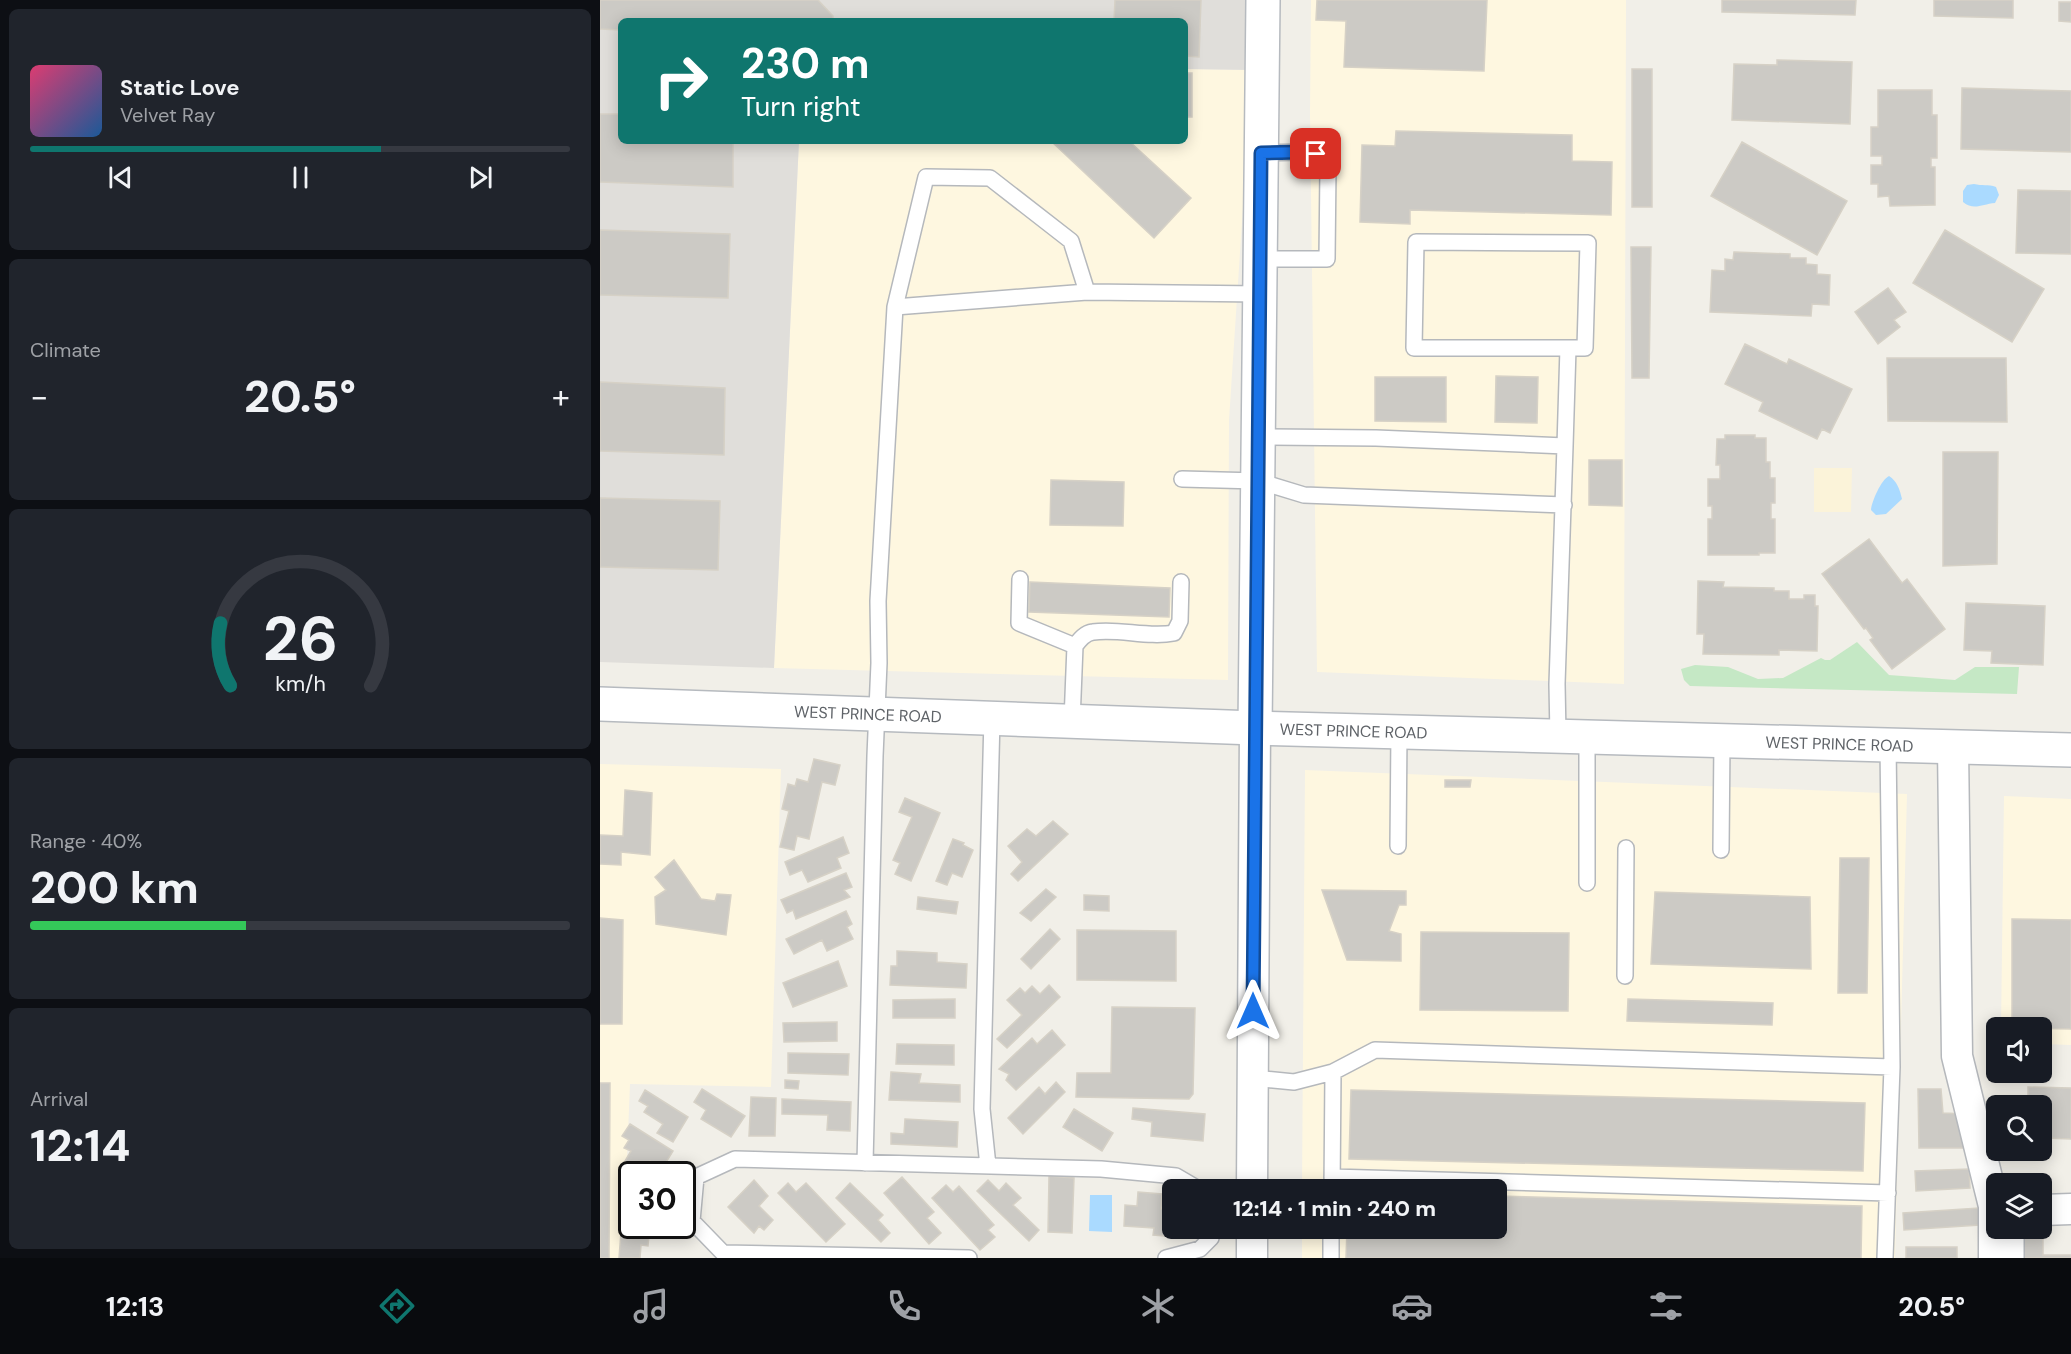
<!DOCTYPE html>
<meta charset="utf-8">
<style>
body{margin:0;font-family:"DM Sans",sans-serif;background:#20242c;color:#f1f3f6;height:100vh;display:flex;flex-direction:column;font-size:22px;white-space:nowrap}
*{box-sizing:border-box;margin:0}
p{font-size:20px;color:#9ea1a6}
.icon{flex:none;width:33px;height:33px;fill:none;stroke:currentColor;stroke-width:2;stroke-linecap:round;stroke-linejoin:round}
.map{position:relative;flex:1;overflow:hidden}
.side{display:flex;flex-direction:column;gap:9px;padding:9px;background:#0d0f14;width:600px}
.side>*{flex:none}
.guide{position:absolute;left:18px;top:18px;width:570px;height:126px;border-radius:9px;box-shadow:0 3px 15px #0003;background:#0f766e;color:#fff;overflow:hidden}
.buttons{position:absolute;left:1386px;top:1017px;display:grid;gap:12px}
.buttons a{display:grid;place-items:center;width:66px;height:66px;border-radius:9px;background:#171b24;box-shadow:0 3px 15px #0003;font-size:30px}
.speed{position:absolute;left:18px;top:1161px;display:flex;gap:12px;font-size:30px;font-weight:700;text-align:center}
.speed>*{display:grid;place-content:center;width:78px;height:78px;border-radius:50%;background:#171b24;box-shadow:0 3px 15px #0003;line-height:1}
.speed .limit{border:3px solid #111;border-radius:9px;background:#fff;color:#111}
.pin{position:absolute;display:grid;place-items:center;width:51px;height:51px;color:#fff;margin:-26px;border-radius:12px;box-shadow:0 3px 9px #0006}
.me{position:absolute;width:66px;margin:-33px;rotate:0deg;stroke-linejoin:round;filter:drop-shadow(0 0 4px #0008)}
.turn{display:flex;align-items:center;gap:21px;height:126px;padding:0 24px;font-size:27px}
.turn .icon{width:78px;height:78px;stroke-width:2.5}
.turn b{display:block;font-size:42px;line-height:51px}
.big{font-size:45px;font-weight:800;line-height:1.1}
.side .widget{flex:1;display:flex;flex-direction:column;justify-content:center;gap:9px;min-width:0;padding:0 21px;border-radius:9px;background:#20242c}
.side .dial{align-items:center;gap:0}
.dial svg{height:156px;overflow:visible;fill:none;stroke:#363941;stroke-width:7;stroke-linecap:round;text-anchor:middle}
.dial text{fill:#f1f3f6;stroke:none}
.song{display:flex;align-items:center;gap:18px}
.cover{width:72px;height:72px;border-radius:9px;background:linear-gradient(135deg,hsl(340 70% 55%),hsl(210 70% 35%))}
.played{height:6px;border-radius:3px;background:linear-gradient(90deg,#0f766e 65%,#363941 65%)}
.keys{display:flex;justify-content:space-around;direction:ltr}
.heat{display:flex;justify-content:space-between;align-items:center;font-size:33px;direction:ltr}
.charge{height:9px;border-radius:4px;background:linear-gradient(90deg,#34c759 40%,#363941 0)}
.trip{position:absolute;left:562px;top:1179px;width:345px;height:60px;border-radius:9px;background:#171b24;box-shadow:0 3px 15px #0003;font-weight:800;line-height:60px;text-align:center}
.menu{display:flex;height:96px;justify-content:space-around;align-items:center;background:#090b0e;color:#9ea1a6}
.menu .icon{width:42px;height:42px}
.menu .current{color:#0f766e}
.menu b{font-size:27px;color:#f1f3f6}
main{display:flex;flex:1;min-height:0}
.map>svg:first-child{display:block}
</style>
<main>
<section class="side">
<div class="widget">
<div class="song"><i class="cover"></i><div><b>Static Love</b><p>Velvet Ray</p></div></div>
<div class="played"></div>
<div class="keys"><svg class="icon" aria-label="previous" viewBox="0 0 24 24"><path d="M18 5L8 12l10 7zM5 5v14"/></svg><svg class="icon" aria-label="pause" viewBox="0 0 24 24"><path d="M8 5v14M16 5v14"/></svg><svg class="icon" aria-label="next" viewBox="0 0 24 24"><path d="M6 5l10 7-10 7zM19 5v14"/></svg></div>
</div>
<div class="widget"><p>Climate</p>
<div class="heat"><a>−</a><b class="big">20.5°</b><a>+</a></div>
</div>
<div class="widget dial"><svg viewBox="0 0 100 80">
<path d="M14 69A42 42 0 1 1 86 69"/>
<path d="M14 69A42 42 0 0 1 9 37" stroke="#0f766e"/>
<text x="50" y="56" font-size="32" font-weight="700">26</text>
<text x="50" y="72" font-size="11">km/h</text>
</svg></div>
<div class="widget"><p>Range · 40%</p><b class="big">200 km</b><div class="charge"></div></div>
<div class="widget"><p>Arrival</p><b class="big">12:14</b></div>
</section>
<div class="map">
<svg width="1471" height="1258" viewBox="0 0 1471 1258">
<rect width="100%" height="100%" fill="#f1efe8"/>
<path fill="#fef7e0" d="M711,0H1026L1024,684L717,672L710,113Z
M585,69L652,70L629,420L628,680L174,668L199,141H585Z
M0,764L181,769L171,1087L30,1084L23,1258H0Z
M705,770L1307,794L1295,1258H702V1229L897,1228V1190L702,1189Z
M1404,796L1471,799V1045L1442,1044V1028H1401Z"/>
<path fill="#e0deda" d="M0,0H651L652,70L585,69V21H21V141H199L174,668L0,662Z"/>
<path fill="#c5e8c5" d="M1257,642L1289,675L1355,680L1375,667H1419L1417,694L1090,686L1084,680L1081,669L1095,665L1128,667L1158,679L1183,678L1221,658L1225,660H1230Z"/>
<path fill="#fbf3d9" d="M1214,468H1252L1251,512H1214Z"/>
<path fill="#aadaff" d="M1374,184C1382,186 1388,184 1396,187L1399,195L1395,203C1382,204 1374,211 1363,202V191L1367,185Z
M1289,476C1297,481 1300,490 1302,499L1286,514L1276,515L1271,510C1272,501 1281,480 1289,476Z
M490,1195H512V1232L489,1231Z"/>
<path fill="#cccac5" stroke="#d6d1c6" stroke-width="1.5" d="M0,0H218L233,16V21H21V30L0,29Z
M515,0H601L599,57L585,56V21H514Z
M717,0H887L884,71L744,67L746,21L716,20Z
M1122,0H1256L1255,15L1122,12Z
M1334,0H1413V18L1334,16Z
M1459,2H1471V22L1459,21Z
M1177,60L1252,62L1250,124L1132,120L1134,64L1177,65Z
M1032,69H1052V207H1032Z
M585,73H592V117H585Z
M1362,88L1471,91V152L1361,149Z
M1278,90H1332V115H1337V158H1331V167H1335V205L1290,206L1289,196L1278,197V184H1271V165H1282V156H1271V127H1278Z
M0,114H21V141H133V187L0,182Z
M796,131L972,135V161L1012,162L1011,215L810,210V224L760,222L762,145L795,146Z
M451,141H529L591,198L554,238Z
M1142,142L1247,201L1217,255L1111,196Z
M1418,190L1471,191V254L1416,253Z
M0,230L130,234L128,298L0,295Z
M1345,230L1444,289L1412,342L1313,283Z
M1031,247H1051L1049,378H1032Z
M1134,252L1190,254V258H1206V264L1217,265V274L1230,275L1229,305L1212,304L1211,316L1110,312L1112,270L1125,271V259L1133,260Z
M1288,288L1306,312L1294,320L1300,327L1278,344L1255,312Z
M1145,344L1187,364L1189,359L1252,389L1230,433L1222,429L1217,439L1159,411L1163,402L1125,384Z
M1287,358H1406L1407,422L1288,421Z
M896,376L938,377L937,423L895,422Z
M775,377H846V422L775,421Z
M0,382L125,388L124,455L0,451Z
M1125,435H1155V438H1166V462H1170V478H1175V503H1171V519H1175V553H1159V555H1108V519H1112V506H1108V479H1120V465H1116L1117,439H1125Z
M1343,452H1398L1397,564L1343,566Z
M989,460H1022V506L989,505Z
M451,480L524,482L523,526L450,525Z
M0,498L120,501L118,570L0,567Z
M1269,539L1302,583L1307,579L1345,629L1292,669L1270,640L1273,638L1266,628L1264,629L1222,574Z
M1098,581L1124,582L1123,587L1174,588V591H1189V599H1204V595H1215V606H1218L1217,651L1179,650V655L1103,654L1104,634H1097Z
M430,582L570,588L569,617L429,612Z
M1366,603L1445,606L1443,665L1391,663L1392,651L1364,650Z
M214,759L240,765L235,785L222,782L209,839L197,836L194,850L180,847L189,811L182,809L188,784L195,786L197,779L208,782Z
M845,780H871L870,787H845Z
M25,790L52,793L50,855L21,852V865L0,864V835L23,836Z
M305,798L340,813L311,881L295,874L300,863L293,860L312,817L299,812Z
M453,821L468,834L418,881L411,874L422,862L408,846L427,829L436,836Z
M243,837L249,853L237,858L241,868L208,882L202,870L190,875L185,862Z
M353,839L364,843L363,845L373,850L362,877L352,873L347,885L336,881Z
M1240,858H1269L1267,993H1238Z
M74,860L101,899L115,901L117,894L131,895L126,935L56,924L55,897L66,890L55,877Z
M246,873L252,887L244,890L250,897L196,919L193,910L187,913L181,900Z
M446,889L456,897L431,921L420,913Z
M722,890L806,891V905H799L789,931L801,934V961L747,960Z
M1055,892L1210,897L1211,969L1051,964Z
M484,895L509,896V911L484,910Z
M318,897L358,902L356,914L317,909Z
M246,911L252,924L247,927L253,939L227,951L222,940L194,954L186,939Z
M0,918L23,920L22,1024H0Z
M1412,919L1471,920V1029L1412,1028Z
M450,929L460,939L431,969L421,959Z
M477,930L576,931V981L477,980Z
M821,932L969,933L968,1011L820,1010Z
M297,951L337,953V962L367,964L366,988L290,985L291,966H297Z
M238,961L247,986L193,1007L183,983Z
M449,985L460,997L407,1048L397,1039L422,1015L407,1000L420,988L425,993L432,986L440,994Z
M355,999V1018H293V1000Z
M1028,999L1173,1003L1172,1025L1027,1021Z
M512,1007L595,1008L593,1094L589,1099L476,1097L477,1073H511Z
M237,1022V1041L184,1042L183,1023Z
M452,1030L465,1045L416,1090L406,1080L409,1074L399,1069L432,1038L437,1044Z
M297,1044L354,1045V1065L296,1064Z
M188,1053L249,1054L248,1075L188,1073Z
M291,1072L321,1074L319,1083L360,1085V1102L289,1100Z
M185,1080L199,1081L198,1089L185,1088Z
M456,1082L465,1092L423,1134L408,1118L439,1087L445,1094Z
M0,1083H10L9,1258H0Z
M1428,1087L1471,1088V1139L1445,1138L1444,1144L1442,1145V1106H1428Z
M102,1089L145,1116L131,1137L101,1119L106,1110L94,1102Z
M1318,1089H1341L1343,1113L1366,1114L1367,1148H1319Z
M45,1090L88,1117L73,1142L57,1133L63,1124L44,1112L48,1106L39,1101Z
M751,1090L1265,1103L1263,1171L749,1159Z
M151,1097L176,1098L175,1136H149Z
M182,1099L251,1102L250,1131L227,1130L228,1115L182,1114Z
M533,1108L605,1114L603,1141L551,1136L552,1122L532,1119Z
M474,1109L513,1133L502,1151L463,1127Z
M305,1119L358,1122L357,1147L291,1144V1133L304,1134Z
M30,1124L73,1151L62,1169L50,1161L42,1173L25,1161L31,1151L24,1148L29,1140L22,1136Z
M1369,1169L1370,1188L1316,1191L1315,1171Z
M449,1176L474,1178L472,1233L448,1232Z
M302,1177L334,1212L327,1218L341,1233L329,1244L284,1193Z
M25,1180L32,1181V1226H50L48,1246L41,1245L40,1258H19Z
M154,1180L168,1196L159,1206L173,1220L164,1230L159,1226L154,1233L128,1207Z
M388,1180L399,1191L406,1183L421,1198L413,1205L439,1230L429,1241L377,1191Z
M188,1183L196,1192L206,1183L245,1224L226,1242L178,1193Z
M250,1183L283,1215L278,1220L290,1233L281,1242L236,1198Z
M346,1185L353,1192L359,1186L394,1225L388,1230L395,1237L380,1250L332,1198Z
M538,1192L562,1194L561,1209L573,1210V1228H577V1237L553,1235L554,1228L524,1226L525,1205L537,1206Z
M897,1196L1262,1206L1261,1258H746L747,1228H897Z
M1379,1208L1380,1225L1304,1230L1303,1213Z
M1424,1234H1443V1255H1471V1258H1424Z
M1306,1247H1357V1258H1306Z"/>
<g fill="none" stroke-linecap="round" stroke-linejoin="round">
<g stroke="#b5b8bc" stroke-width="18">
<path id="lane" d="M660,259H727L728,168L716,154L703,152L661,153
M295,307L326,177L390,178L471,241L487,292
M659,437L776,438L965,446L957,684L958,736
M965,446L968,348H985L988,243L816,242L814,348H968
M582,479L658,481L704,495L964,505
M420,579L419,623L475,646
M472,721L475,646C480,639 485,633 493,632C519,628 547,638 574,633L580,621L581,582
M1288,745L1292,1067
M798,846L799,732
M1121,850L1122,740
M987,883V737
M1025,976L1026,848
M653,1078L694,1082L733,1072L775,1050L1292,1067L1285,1258
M265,1163L275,756L279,663L278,601L295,307L487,292L661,294
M388,1166L382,1109L392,718
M732,1177L1288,1193
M732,1190L733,1072
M1416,1228V1258
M369,1258L123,1253L92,1221L96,1177L135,1159L501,1169L576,1176L600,1190
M566,1258L600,1249L611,1238L612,1228
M731,1258V1228"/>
</g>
<g stroke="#b5b8bc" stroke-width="33">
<path id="street" d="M1353,747L1357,1056L1394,1206V1258
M652,1190L655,728
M1442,1210L1471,1209
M652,1258V1228"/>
</g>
<g stroke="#b6babf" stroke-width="36">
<g id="secondary">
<path id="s1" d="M0,704L655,728L1471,750"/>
<path d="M655,728L663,0"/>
</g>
</g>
<use href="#lane" stroke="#fff" stroke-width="15"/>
<use href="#street" stroke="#fff" stroke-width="30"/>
<use href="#secondary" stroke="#fff" stroke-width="33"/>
</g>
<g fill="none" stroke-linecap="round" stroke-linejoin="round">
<g stroke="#114b97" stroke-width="15">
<path id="route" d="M653,1011L661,153L703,152L716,154"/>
</g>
<use href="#route" stroke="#1a73e8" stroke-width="10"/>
</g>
<g text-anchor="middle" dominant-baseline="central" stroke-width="4.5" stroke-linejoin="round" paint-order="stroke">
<g font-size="16" fill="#5f6368" stroke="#fff">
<text stroke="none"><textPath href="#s1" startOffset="268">WEST PRINCE ROAD</textPath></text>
<text stroke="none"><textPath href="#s1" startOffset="754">WEST PRINCE ROAD</textPath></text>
<text stroke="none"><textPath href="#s1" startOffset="1240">WEST PRINCE ROAD</textPath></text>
</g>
</g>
</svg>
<div class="buttons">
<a><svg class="icon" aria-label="sound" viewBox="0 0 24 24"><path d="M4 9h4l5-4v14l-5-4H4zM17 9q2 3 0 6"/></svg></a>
<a><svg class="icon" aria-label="search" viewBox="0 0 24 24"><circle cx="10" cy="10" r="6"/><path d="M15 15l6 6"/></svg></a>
<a><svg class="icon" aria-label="layers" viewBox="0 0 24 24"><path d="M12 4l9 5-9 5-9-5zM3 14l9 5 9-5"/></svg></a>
</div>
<div class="speed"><div class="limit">30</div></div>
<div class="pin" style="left:716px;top:154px;background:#d93025"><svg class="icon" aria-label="arrive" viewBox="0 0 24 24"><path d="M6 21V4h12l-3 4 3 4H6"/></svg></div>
<svg class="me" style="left:653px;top:1011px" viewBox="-20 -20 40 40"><path d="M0-17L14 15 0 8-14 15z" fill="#1a73e8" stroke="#fff" stroke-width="4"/></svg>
<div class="trip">12:14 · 1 min · 240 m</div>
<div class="guide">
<div class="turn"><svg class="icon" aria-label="right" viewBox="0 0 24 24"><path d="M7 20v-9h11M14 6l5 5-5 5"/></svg><div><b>230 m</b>Turn right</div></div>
</div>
</div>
</main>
<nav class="menu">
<b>12:13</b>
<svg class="icon current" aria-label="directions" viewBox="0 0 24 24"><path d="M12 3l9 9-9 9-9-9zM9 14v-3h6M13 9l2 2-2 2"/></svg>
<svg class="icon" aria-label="music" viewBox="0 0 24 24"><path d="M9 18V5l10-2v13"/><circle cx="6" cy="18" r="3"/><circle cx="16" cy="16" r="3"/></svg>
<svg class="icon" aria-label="phone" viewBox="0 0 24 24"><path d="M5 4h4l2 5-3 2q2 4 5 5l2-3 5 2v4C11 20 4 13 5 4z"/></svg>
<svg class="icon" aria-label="climate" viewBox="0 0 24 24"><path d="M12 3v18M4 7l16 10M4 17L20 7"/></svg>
<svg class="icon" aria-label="car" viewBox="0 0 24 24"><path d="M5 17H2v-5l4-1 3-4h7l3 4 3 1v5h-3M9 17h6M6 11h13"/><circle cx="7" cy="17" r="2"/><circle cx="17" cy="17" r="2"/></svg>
<svg class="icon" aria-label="filters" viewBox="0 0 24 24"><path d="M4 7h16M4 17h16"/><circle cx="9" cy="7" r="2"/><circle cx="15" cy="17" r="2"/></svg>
<b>20.5°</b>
</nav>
